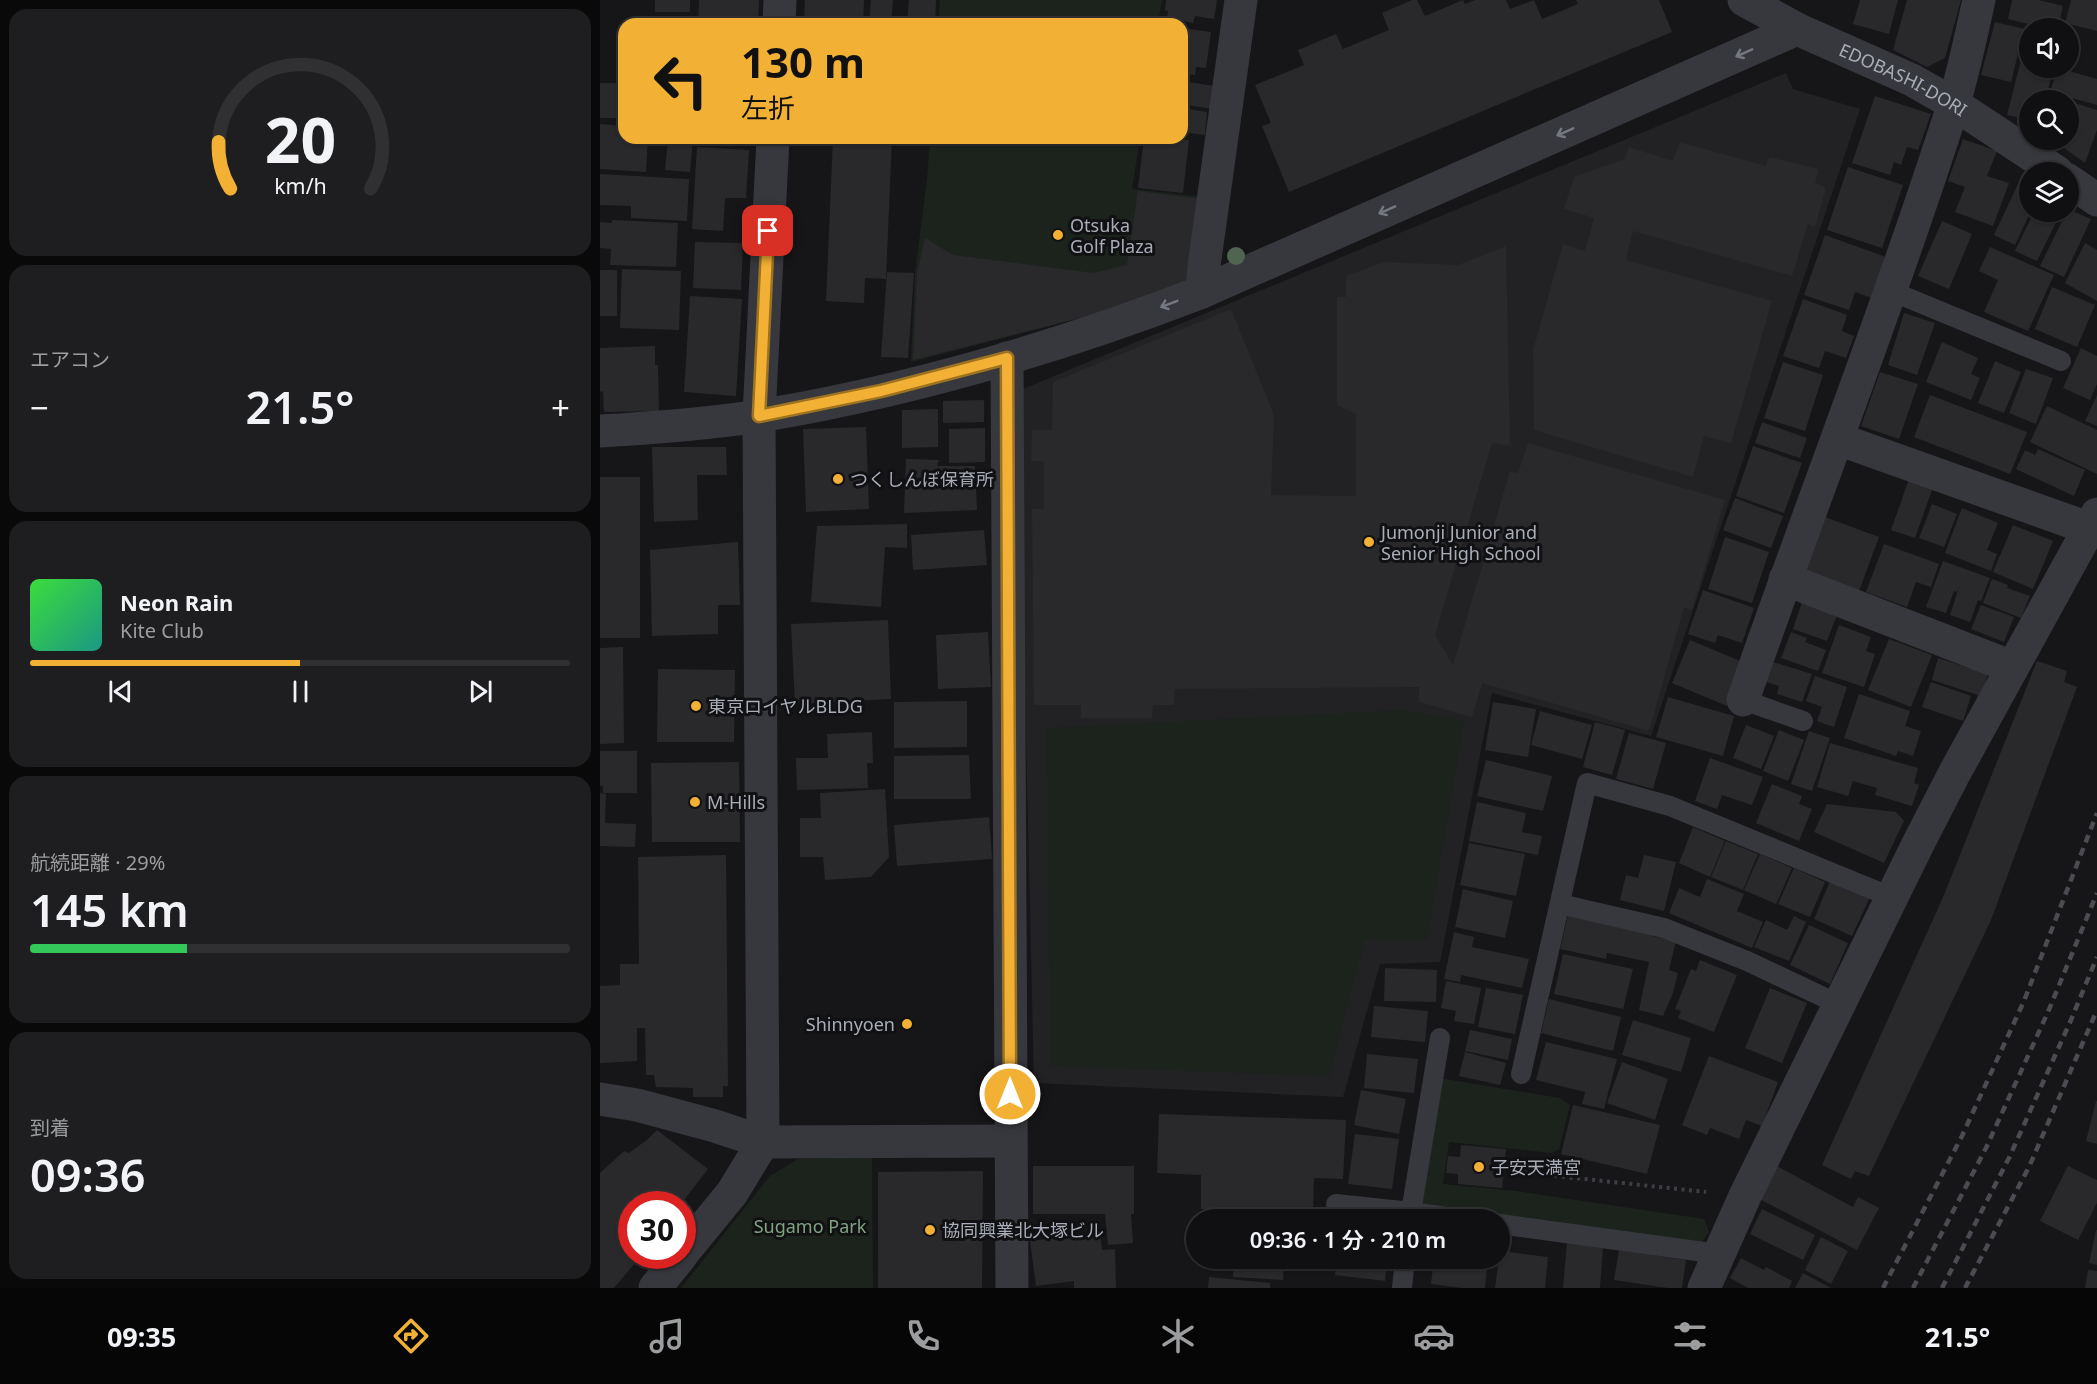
<!DOCTYPE html>
<html lang="ja">
<meta charset="utf-8">
<style>
body{margin:0;font-family:"Noto Sans","Noto Sans JP",sans-serif;background:#1e1e20;color:#f1f3f6;height:100vh;display:flex;flex-direction:column;font-size:22px;white-space:nowrap}
*{box-sizing:border-box;margin:0}
p{font-size:20px;color:#9c9d9f}
.icon{flex:none;width:33px;height:33px;fill:none;stroke:currentColor;stroke-width:2;stroke-linecap:round;stroke-linejoin:round}
.map{position:relative;flex:1;overflow:hidden}
.details{display:flex;flex-direction:column;gap:9px;padding:9px;background:#09090a;width:600px}
.details>*{flex:none}
.guide{position:absolute;left:18px;top:18px;width:570px;height:126px;border-radius:18px;box-shadow:0 2px 4px #0004,0 0 0 2px #303032;background:#f2b134;color:#111;overflow:hidden}
.buttons{position:absolute;left:1419px;top:18px;display:grid;gap:12px}
.buttons a{display:grid;place-items:center;width:60px;height:60px;border-radius:50%;background:#101012;box-shadow:0 2px 4px #0004,0 0 0 2px #303032;font-size:30px}
.speed{position:absolute;left:18px;top:1191px;display:flex;gap:12px;font-size:30px;font-weight:700;text-align:center}
.speed>*{display:grid;place-content:center;width:78px;height:78px;border-radius:50%;background:#101012;box-shadow:0 2px 4px #0004,0 0 0 2px #303032;line-height:1}
.speed .limit{border:9px solid #d22;background:#fff;color:#111}
.pin{position:absolute;display:grid;place-items:center;width:51px;height:51px;color:#fff;margin:-26px;border-radius:12px;box-shadow:0 3px 9px #0006}
.me{position:absolute;width:66px;margin:-33px;rotate:0deg;stroke-linejoin:round;filter:drop-shadow(0 0 4px #0008)}
.turn{display:flex;align-items:center;gap:21px;height:126px;padding:0 24px;font-size:27px}
.turn .icon{width:78px;height:78px;stroke-width:2.5}
.turn b{display:block;font-size:42px;line-height:51px}
.big{font-size:45px;font-weight:600;line-height:1.1}
.details .card{flex:1;display:flex;flex-direction:column;justify-content:center;gap:9px;min-width:0;padding:0 21px;border-radius:18px;background:#1e1e20}
.details .dial{align-items:center;gap:0}
.dial svg{height:156px;overflow:visible;fill:none;stroke:#303032;stroke-width:7;stroke-linecap:round;text-anchor:middle}
.dial text{fill:#f1f3f6;stroke:none}
.song{display:flex;align-items:center;gap:18px}
.cover{width:72px;height:72px;border-radius:9px;background:linear-gradient(135deg,hsl(120 70% 55%),hsl(170 70% 35%))}
.played{height:6px;border-radius:3px;background:linear-gradient(90deg,#f2b134 50%,#303032 50%)}
.keys{display:flex;justify-content:space-around;direction:ltr}
.heat{display:flex;justify-content:space-between;align-items:center;font-size:33px;direction:ltr}
.charge{height:9px;border-radius:4px;background:linear-gradient(90deg,#34c759 29%,#303032 0)}
.trip{position:absolute;left:586px;top:1209px;width:324px;height:60px;border-radius:30px;background:#101012;box-shadow:0 2px 4px #0004,0 0 0 2px #303032;font-weight:600;line-height:60px;text-align:center}
.menu{display:flex;height:96px;justify-content:space-around;align-items:center;background:#060607;color:#9c9d9f}
.menu .icon{width:42px;height:42px}
.menu .active{color:#f2b134}
.menu b{font-size:27px;color:#f1f3f6}
main{display:flex;flex:1;min-height:0}
.map>svg:first-child{display:block}
</style>
<main>
<section class="details">
<div class="card dial"><svg viewBox="0 0 100 80">
<path d="M14 69A42 42 0 1 1 86 69"/>
<path d="M14 69A42 42 0 0 1 8 45" stroke="#f2b134"/>
<text x="50" y="56" font-size="32" font-weight="700">20</text>
<text x="50" y="72" font-size="11">km/h</text>
</svg></div>
<div class="card"><p>エアコン</p>
<div class="heat"><a>−</a><b class="big">21.5°</b><a>+</a></div>
</div>
<div class="card">
<div class="song"><i class="cover"></i><div><b>Neon Rain</b><p>Kite Club</p></div></div>
<div class="played"></div>
<div class="keys"><svg class="icon" aria-label="previous" viewBox="0 0 24 24"><path d="M18 5L8 12l10 7zM5 5v14"/></svg><svg class="icon" aria-label="pause" viewBox="0 0 24 24"><path d="M8 5v14M16 5v14"/></svg><svg class="icon" aria-label="next" viewBox="0 0 24 24"><path d="M6 5l10 7-10 7zM19 5v14"/></svg></div>
</div>
<div class="card"><p>航続距離 · 29%</p><b class="big">145 km</b><div class="charge"></div></div>
<div class="card"><p>到着</p><b class="big">09:36</b></div>
</section>
<div class="map">
<svg width="1497" height="1288" viewBox="0 0 1497 1288">
<rect width="100%" height="100%" fill="#161618"/>
<path fill="#222225" d="M1186,73L1193,89L1260,109L1051,736L892,693L840,962L780,964L743,1097L434,1083L418,391Z"/>
<path fill="#1c231d" d="M340,0H562L558,24H338Z
M330,138H540L532,189L604,197L527,306L311,362L315,273L327,179Z
M803,710L864,721L827,940H765L729,1076L450,1066L447,728Z
M833,1077L960,1098L970,1105L959,1150L951,1153L849,1142L843,1184L916,1191L1104,1219L1109,1232L1101,1243L943,1222L812,1202Z
M272,1157L273,1288H81L170,1176L198,1159Z"/>
<path fill="#29292c" d="M55,0H90V12H55Z
M99,0H159L158,24H98Z
M205,0H264L263,24H204Z
M271,0H293L291,24H269Z
M309,0H336L335,24H307Z
M566,0H617L614,19L595,16L593,23L567,18L568,11L565,10Z
M812,0H817L825,16L863,0L865,4L875,0H906L910,9L934,0L942,19L978,4L976,0H1059L1072,32L689,192L662,126L671,123L655,85L704,65L698,50L736,34L743,49L789,30L782,13Z
M1260,0H1298L1289,34L1253,24Z
M1307,0H1361L1345,58L1327,67L1293,50Z
M1412,0H1439L1463,6L1458,28H1446L1408,19Z
M1471,0H1497V31L1465,23Z
M1395,22L1424,29L1411,82L1381,75Z
M582,28L611,32L606,68L596,67L595,75L582,73Z
M1429,29L1430,68H1454L1445,100H1430V120L1407,115Z
M1458,68L1497,79V105L1450,92Z
M582,81L614,86L612,109L582,104Z
M0,83H24V118H0Z
M1275,96L1331,114L1318,150L1307,147L1301,165L1294,162L1290,175L1252,163Z
M1468,101L1497,110V130L1485,163L1453,140H1468Z
M582,108L607,112L605,135L582,132Z
M0,124L24,126V138H48L46,172L0,169Z
M68,138H93L90,172L65,170Z
M233,138H292L286,279L265,278L264,303L226,301Z
M544,138L589,140L583,193L538,188Z
M1363,139L1397,151L1387,176L1409,183L1393,226L1355,212L1365,187L1348,181Z
M1080,142L1166,166L1169,157L1219,169L1215,183L1226,188L1215,227L1208,224L1192,276L1033,231L1026,260L1172,301L1131,443L1104,436L1093,477L934,430L933,350L963,244L985,251L994,218L964,209L974,177L1025,159L1029,147L1073,161Z
M97,147L149,150L146,198H125L123,231L92,229Z
M1248,167L1303,185L1282,248L1227,230Z
M0,174L89,179L87,221L31,218V206L0,205Z
M1419,182L1430,187V213L1415,245L1394,235Z
M538,191L601,199L587,282L495,314L313,360L317,273L325,238L353,255L493,273L527,265Z
M1468,209L1491,219L1464,277L1440,266Z
M1434,212H1461L1437,261L1415,251Z
M12,220L78,223L76,267L10,265L11,249L0,248V222L12,223Z
M1342,221L1372,234L1349,289L1318,276Z
M1225,235L1286,257L1272,298L1255,292L1249,310L1204,295Z
M95,242L143,243L141,290L93,288Z
M1485,243L1497,250V301L1465,283Z
M906,246L910,446L892,443L835,635L853,665L910,471L918,473L928,443L1125,500L1092,610L1084,607L1049,731L882,683L872,717L819,702V687L574,689V705H553L552,718H481V705H434L432,509H444V461H431L432,430H452L453,382L631,309L674,415L671,495L756,496V414L737,405V297H746V276L784,262L858,265Z
M1390,247L1454,275L1428,331L1384,312L1398,280L1379,271Z
M22,269L81,271L79,330L20,328Z
M0,270H17V316H0Z
M287,272L314,273L308,358L281,357Z
M1452,287L1495,305L1477,347L1435,329Z
M90,296L142,299L136,396L84,392Z
M1203,299L1247,315L1242,331L1254,336L1246,358L1225,351L1219,368L1183,356Z
M1304,313L1335,323L1317,375L1288,365Z
M1342,342L1378,358L1371,374L1380,378L1371,400L1326,382Z
M55,346V365H58L59,411L4,412L3,391L0,392V348Z
M1481,348L1497,356V384L1490,400L1463,388Z
M1395,361L1421,372L1404,413L1378,403Z
M1183,362L1223,375L1205,431L1164,418Z
M1426,369L1453,378L1436,424L1409,413Z
M1280,372L1318,384L1299,439L1261,426Z
M1330,395L1427,432L1410,474L1314,437Z
M1497,395V426L1485,421Z
M384,400V422L343,423V401Z
M1447,406L1497,430V474L1430,442Z
M338,409V447L302,448V410Z
M1162,422L1207,438L1200,458L1155,443Z
M266,427L269,509L206,512L203,429Z
M385,428V462L349,463V429Z
M1153,446L1202,463L1184,513L1136,496Z
M52,447H126L127,475H97L98,520L54,522Z
M1438,449L1485,470L1474,496L1416,469L1425,450L1435,455Z
M306,459L339,460L337,466H375L377,510L304,513Z
M0,477H40V638H0Z
M1309,479L1333,487L1315,538L1291,530Z
M1135,498L1183,516L1171,548L1123,530Z
M1332,504L1357,514L1344,547L1319,538Z
M1362,508L1398,523L1387,550L1397,554L1391,571L1345,553Z
M1225,517L1279,537L1258,594L1204,573Z
M307,524V548L285,547L281,607L211,602L217,526Z
M1413,525L1453,541L1433,589L1393,572Z
M384,530L387,565L313,570L311,535Z
M1125,537L1169,552L1152,603L1108,589Z
M138,542L140,605H118V634L52,636L50,550Z
M1284,544L1339,564L1331,587L1316,582L1307,607L1266,592Z
M1343,561L1390,578L1381,601L1378,600L1370,622L1350,615L1360,584L1357,592L1354,591L1346,613L1326,607Z
M1392,579L1408,585L1407,588L1430,596L1421,618L1383,603Z
M1103,590L1154,608L1142,643L1118,635L1115,643L1088,634Z
M1202,602L1237,615L1227,641L1193,629Z
M1381,605L1414,617L1404,642L1371,629Z
M288,620L291,699L195,704L191,624Z
M1239,625L1271,637L1266,651L1275,654L1264,687L1222,673Z
M388,632L391,687L338,689L336,635Z
M1191,632L1207,638L1205,642L1226,650L1218,671L1181,658Z
M1289,639L1332,655L1311,707L1268,690Z
M1090,640L1145,663L1127,706L1072,683Z
M23,647L24,743L0,744V648Z
M1338,658L1388,674L1381,696L1332,680Z
M1437,661L1467,671L1464,682L1477,687L1391,920L1269,1176L1255,1171L1251,1179L1222,1165L1344,895Z
M1173,662L1212,674L1202,702L1177,694L1179,686L1166,682Z
M58,669L135,670L134,742H57Z
M1215,676L1247,687L1234,727L1217,721L1222,707L1206,701Z
M1331,682L1371,696L1363,721L1322,707Z
M1259,694L1310,711L1305,726L1321,731L1313,756L1298,751L1296,756L1244,738Z
M1068,697L1134,716L1123,756L1056,737Z
M367,701V747L294,748V702Z
M893,702L936,709L928,757L885,750Z
M940,711L992,725L982,759L931,745Z
M995,722L1025,730L1012,775L983,767Z
M1146,725L1174,736L1161,769L1133,758Z
M1179,730L1204,740L1188,781L1163,771Z
M1209,731L1230,738L1212,791L1191,784Z
M272,732L273,763H267L268,788L197,790L196,758H228L227,734Z
M1029,733L1066,743L1053,789L1016,779Z
M1230,743L1318,768L1314,783L1319,785L1312,806L1275,795L1277,788L1253,781L1248,796L1217,787Z
M0,751H37V793H3V786H0Z
M369,755L371,799H294V756Z
M1110,758L1163,777L1152,805L1122,795L1117,809L1095,801Z
M886,760L952,776L943,811L877,796Z
M139,762L140,842H52L51,763Z
M1172,784L1202,796L1199,804L1212,809L1199,841L1156,823Z
M285,789L289,857L271,877L225,880L223,857H200V818H221L220,793Z
M0,793L6,794L5,823L36,824L35,847L0,846Z
M877,802L926,813L922,832L942,836L938,855L869,841Z
M1227,804L1296,812L1304,821L1284,863L1214,832Z
M389,817L392,859L297,866L294,825Z
M1093,827L1125,841L1110,877L1079,863Z
M1126,841L1158,854L1143,890L1111,877Z
M869,843L925,854L916,896L860,885Z
M1160,854L1192,868L1176,904L1144,890Z
M126,855L128,1086H123V1097H93V1088L56,1087L54,1075H46L45,1028H37V1061L0,1063V986L20,985V964H39L38,857Z
M1044,855L1076,862L1064,911L1020,900L1026,875L1038,878Z
M1194,868L1225,882L1210,917L1178,904Z
M1107,879L1144,894L1137,911L1163,922L1152,948L1069,913L1079,888L1100,897Z
M1230,881L1270,897L1252,936L1214,919Z
M863,889L913,901L905,938L855,927Z
M968,915L1053,929L1052,936L1076,941L1069,970L1078,973L1073,993L1063,1016L1039,1010L1049,962L1007,953L1006,959L960,949Z
M1194,916L1206,922L1189,961L1154,947L1166,920L1187,930Z
M1209,925L1248,943L1230,984L1190,965Z
M854,932L874,937L872,947L929,959L922,988L861,975L860,982L844,979Z
M963,954L1033,969L1023,1009L954,994Z
M1100,960L1137,975L1114,1032L1078,1018L1081,1011L1075,1009L1091,969L1096,971Z
M785,968L837,970L836,1002L784,1001Z
M846,981L881,988L874,1024L854,1021L856,1011L841,1008Z
M886,988L923,995L915,1034L878,1027Z
M1170,988L1207,1003L1182,1063L1145,1048Z
M949,999L1021,1017L1013,1051L941,1033Z
M774,1006L828,1011L825,1042L771,1037Z
M1033,1020L1091,1038L1081,1072L1022,1055Z
M870,1030L912,1039L908,1060L865,1051Z
M946,1042L1017,1059L1004,1109L982,1104L985,1092L936,1080Z
M865,1052L906,1063L900,1085L859,1076Z
M767,1054L818,1059L814,1093L764,1088Z
M1109,1056L1178,1082L1162,1126L1146,1120L1139,1139L1110,1128L1107,1135L1082,1125Z
M1022,1062L1068,1079L1055,1120L1007,1103Z
M761,1090L806,1099L799,1134L754,1125Z
M1496,1101H1497V1144L1486,1141Z
M973,1105L1060,1125L1047,1174L961,1154Z
M559,1114L746,1120L743,1179L714,1178L713,1212L601,1209V1175L557,1173Z
M57,1130L108,1169L81,1204H32V1256H41L14,1288H0V1173L24,1151L29,1153L48,1139Z
M755,1134L799,1139L792,1189L748,1184Z
M861,1145L906,1149L902,1188L858,1184V1174L846,1173L848,1156L860,1157Z
M1171,1163L1253,1207L1258,1197L1279,1208L1257,1250L1154,1196Z
M433,1166H534V1214H531L533,1243L508,1245L505,1214H433Z
M1468,1166L1497,1180V1203L1478,1240L1440,1221Z
M383,1171L382,1288H278V1172Z
M1162,1209L1215,1235L1203,1260L1150,1234Z
M1496,1230H1497V1265L1489,1263Z
M500,1232L502,1250L515,1249L516,1288H474V1281L436,1286L430,1241Z
M1221,1237L1248,1251L1231,1284L1205,1270Z
M967,1243L1003,1246L1000,1288H963Z
M1019,1250L1086,1260L1082,1288H1068L1014,1280Z
M900,1251L948,1257L945,1288H895Z
M634,1258H684L683,1280L633,1277Z
M737,1258H787L785,1281L735,1275Z
M834,1258H888L885,1288H862L831,1284Z
M1141,1258L1164,1270L1166,1267L1192,1281L1189,1288H1148L1130,1278Z
M1488,1270L1497,1271V1288H1485Z
M1203,1273L1231,1288H1195Z
M609,1277L670,1283V1288H608Z"/>
<g fill="none" stroke-linecap="round" stroke-linejoin="round">
<path stroke="#3d3f44" stroke-width="4" stroke-dasharray="3 4.5" stroke-linecap="butt" d="M910,1171L1106,1192"/>
<path stroke="#37383d" stroke-width="20" d="M1291,291L1461,361
M1143,700L1203,721
M960,904L1064,928L1147,961L1238,1004
M921,1074L987,783L1070,806L1291,897
M736,1204L811,1212L840,1038
M810,1220L811,1212L868,1220
M900,1224L1119,1254
M802,1288L805,1258"/>
<g stroke="#37383d" stroke-width="33">
<path id="s1" d="M1144,0L1197,29L1312,80L1354,104L1457,172"/>
<path d="M179,24L180,0"/>
<path d="M1468,180L1497,200"/>
<path d="M602,292L604,266L641,0"/>
<path d="M407,358L412,1288"/>
<path d="M0,431C53,428 106,424 159,416C310,391 459,347 602,292L1197,29"/>
<path d="M1238,439L1488,528"/>
<path d="M1185,579L1412,667"/>
<path d="M1143,700C1212,501 1289,306 1353,106C1364,71 1371,35 1379,0"/>
<path d="M0,1099L37,1105L115,1126L163,1142L410,1141"/>
<path d="M82,1254L132,1193L163,1142L159,416L173,138"/>
<path d="M55,1288L81,1256"/>
<path d="M1104,1288L1145,1196L1318,844L1354,774L1497,514"/>
</g>
<path stroke="#4a4c52" stroke-width="4.5" stroke-dasharray="8 6" stroke-linecap="butt" d="M1283,1288L1362,1136L1424,1001L1497,813
M1313,1288L1386,1148L1448,1012L1497,893
M1342,1288L1409,1158L1471,1020L1497,957
M1365,1288L1429,1167L1497,1010"/>
</g>
<circle fill="#506452" cx="636" cy="256" r="9"/>
<defs><path id="oneway-shaft" d="M-6 0H5M1.5-3L5.5 0L1.5 3" fill="none" stroke-width="1.6" stroke-linecap="round" stroke-linejoin="round" transform="scale(1.5)"/></defs>
<g stroke="#757881">
<use href="#oneway-shaft" transform="translate(1144 53) rotate(156)"/>
<use href="#oneway-shaft" transform="translate(965 132) rotate(156)"/>
<use href="#oneway-shaft" transform="translate(787 210) rotate(156)"/>
<use href="#oneway-shaft" transform="translate(569 304) rotate(159)"/>
</g>
<g fill="none" stroke-linecap="round" stroke-linejoin="round">
<g stroke="#9d7322" stroke-width="15">
<path id="route" d="M168,231L159,416L281,391L407,358L410,1094"/>
</g>
<use href="#route" stroke="#f2b134" stroke-width="10"/>
</g>
<g fill="#f2b134" stroke="#111113" stroke-width="2">
<circle cx="458" cy="235" r="6"/>
<circle cx="238" cy="479" r="6"/>
<circle cx="769" cy="542" r="6"/>
<circle cx="96" cy="706" r="6"/>
<circle cx="95" cy="802" r="6"/>
<circle cx="307" cy="1024" r="6"/>
<circle cx="879" cy="1167" r="6"/>
<circle cx="330" cy="1230" r="6"/>
</g>
<g text-anchor="middle" dominant-baseline="central" stroke-width="6" stroke-linejoin="round" paint-order="stroke">
<g font-size="18" fill="#a8adb8" stroke="#111113">
<text stroke="none"><textPath href="#s1" startOffset="178">EDOBASHI-DORI</textPath></text>
</g>
<g font-size="18" fill="#a8adb8" stroke="#111113" text-anchor="start">
<text x="470" y="225">Otsuka<tspan x="470" dy="21">Golf Plaza</tspan></text>
<text x="250" y="479">つくしんぼ保育所</text>
<text x="781" y="532">Jumonji Junior and<tspan x="781" dy="21">Senior High School</tspan></text>
<text x="108" y="706">東京ロイヤルBLDG</text>
<text x="107" y="802">M-Hills</text>
<text x="295" y="1024" text-anchor="end">Shinnyoen</text>
<text x="891" y="1167">子安天満宮</text>
<text x="342" y="1230">協同興業北大塚ビル</text>
</g>
<g font-size="18" fill="#7fa381" stroke="#111113">
<text x="210" y="1226">Sugamo Park</text>
</g>
</g>
</svg>
<div class="buttons">
<a><svg class="icon" aria-label="sound" viewBox="0 0 24 24"><path d="M4 9h4l5-4v14l-5-4H4zM17 9q2 3 0 6"/></svg></a>
<a><svg class="icon" aria-label="search" viewBox="0 0 24 24"><circle cx="10" cy="10" r="6"/><path d="M15 15l6 6"/></svg></a>
<a><svg class="icon" aria-label="layers" viewBox="0 0 24 24"><path d="M12 4l9 5-9 5-9-5zM3 14l9 5 9-5"/></svg></a>
</div>
<div class="speed"><div class="limit">30</div></div>
<div class="pin" style="left:168px;top:231px;background:#d93025"><svg class="icon" aria-label="arrive" viewBox="0 0 24 24"><path d="M6 21V4h12l-3 4 3 4H6"/></svg></div>
<svg class="me" style="left:410px;top:1094px" viewBox="-20 -20 40 40"><circle r="17" fill="#f2b134" stroke="#fff" stroke-width="3"/><path d="M0-11L8 9 0 5-8 9z" fill="#fff"/></svg>
<div class="trip">09:36 · 1 分 · 210 m</div>
<div class="guide">
<div class="turn"><svg class="icon" aria-label="left" viewBox="0 0 24 24"><path d="M17 20v-9H6M10 6l-5 5 5 5"/></svg><div><b>130 m</b>左折</div></div>
</div>
</div>
</main>
<nav class="menu">
<b>09:35</b>
<svg class="icon active" aria-label="directions" viewBox="0 0 24 24"><path d="M12 3l9 9-9 9-9-9zM9 14v-3h6M13 9l2 2-2 2"/></svg>
<svg class="icon" aria-label="music" viewBox="0 0 24 24"><path d="M9 18V5l10-2v13"/><circle cx="6" cy="18" r="3"/><circle cx="16" cy="16" r="3"/></svg>
<svg class="icon" aria-label="phone" viewBox="0 0 24 24"><path d="M5 4h4l2 5-3 2q2 4 5 5l2-3 5 2v4C11 20 4 13 5 4z"/></svg>
<svg class="icon" aria-label="climate" viewBox="0 0 24 24"><path d="M12 3v18M4 7l16 10M4 17L20 7"/></svg>
<svg class="icon" aria-label="car" viewBox="0 0 24 24"><path d="M5 17H2v-5l4-1 3-4h7l3 4 3 1v5h-3M9 17h6M6 11h13"/><circle cx="7" cy="17" r="2"/><circle cx="17" cy="17" r="2"/></svg>
<svg class="icon" aria-label="filters" viewBox="0 0 24 24"><path d="M4 7h16M4 17h16"/><circle cx="9" cy="7" r="2"/><circle cx="15" cy="17" r="2"/></svg>
<b>21.5°</b>
</nav>
